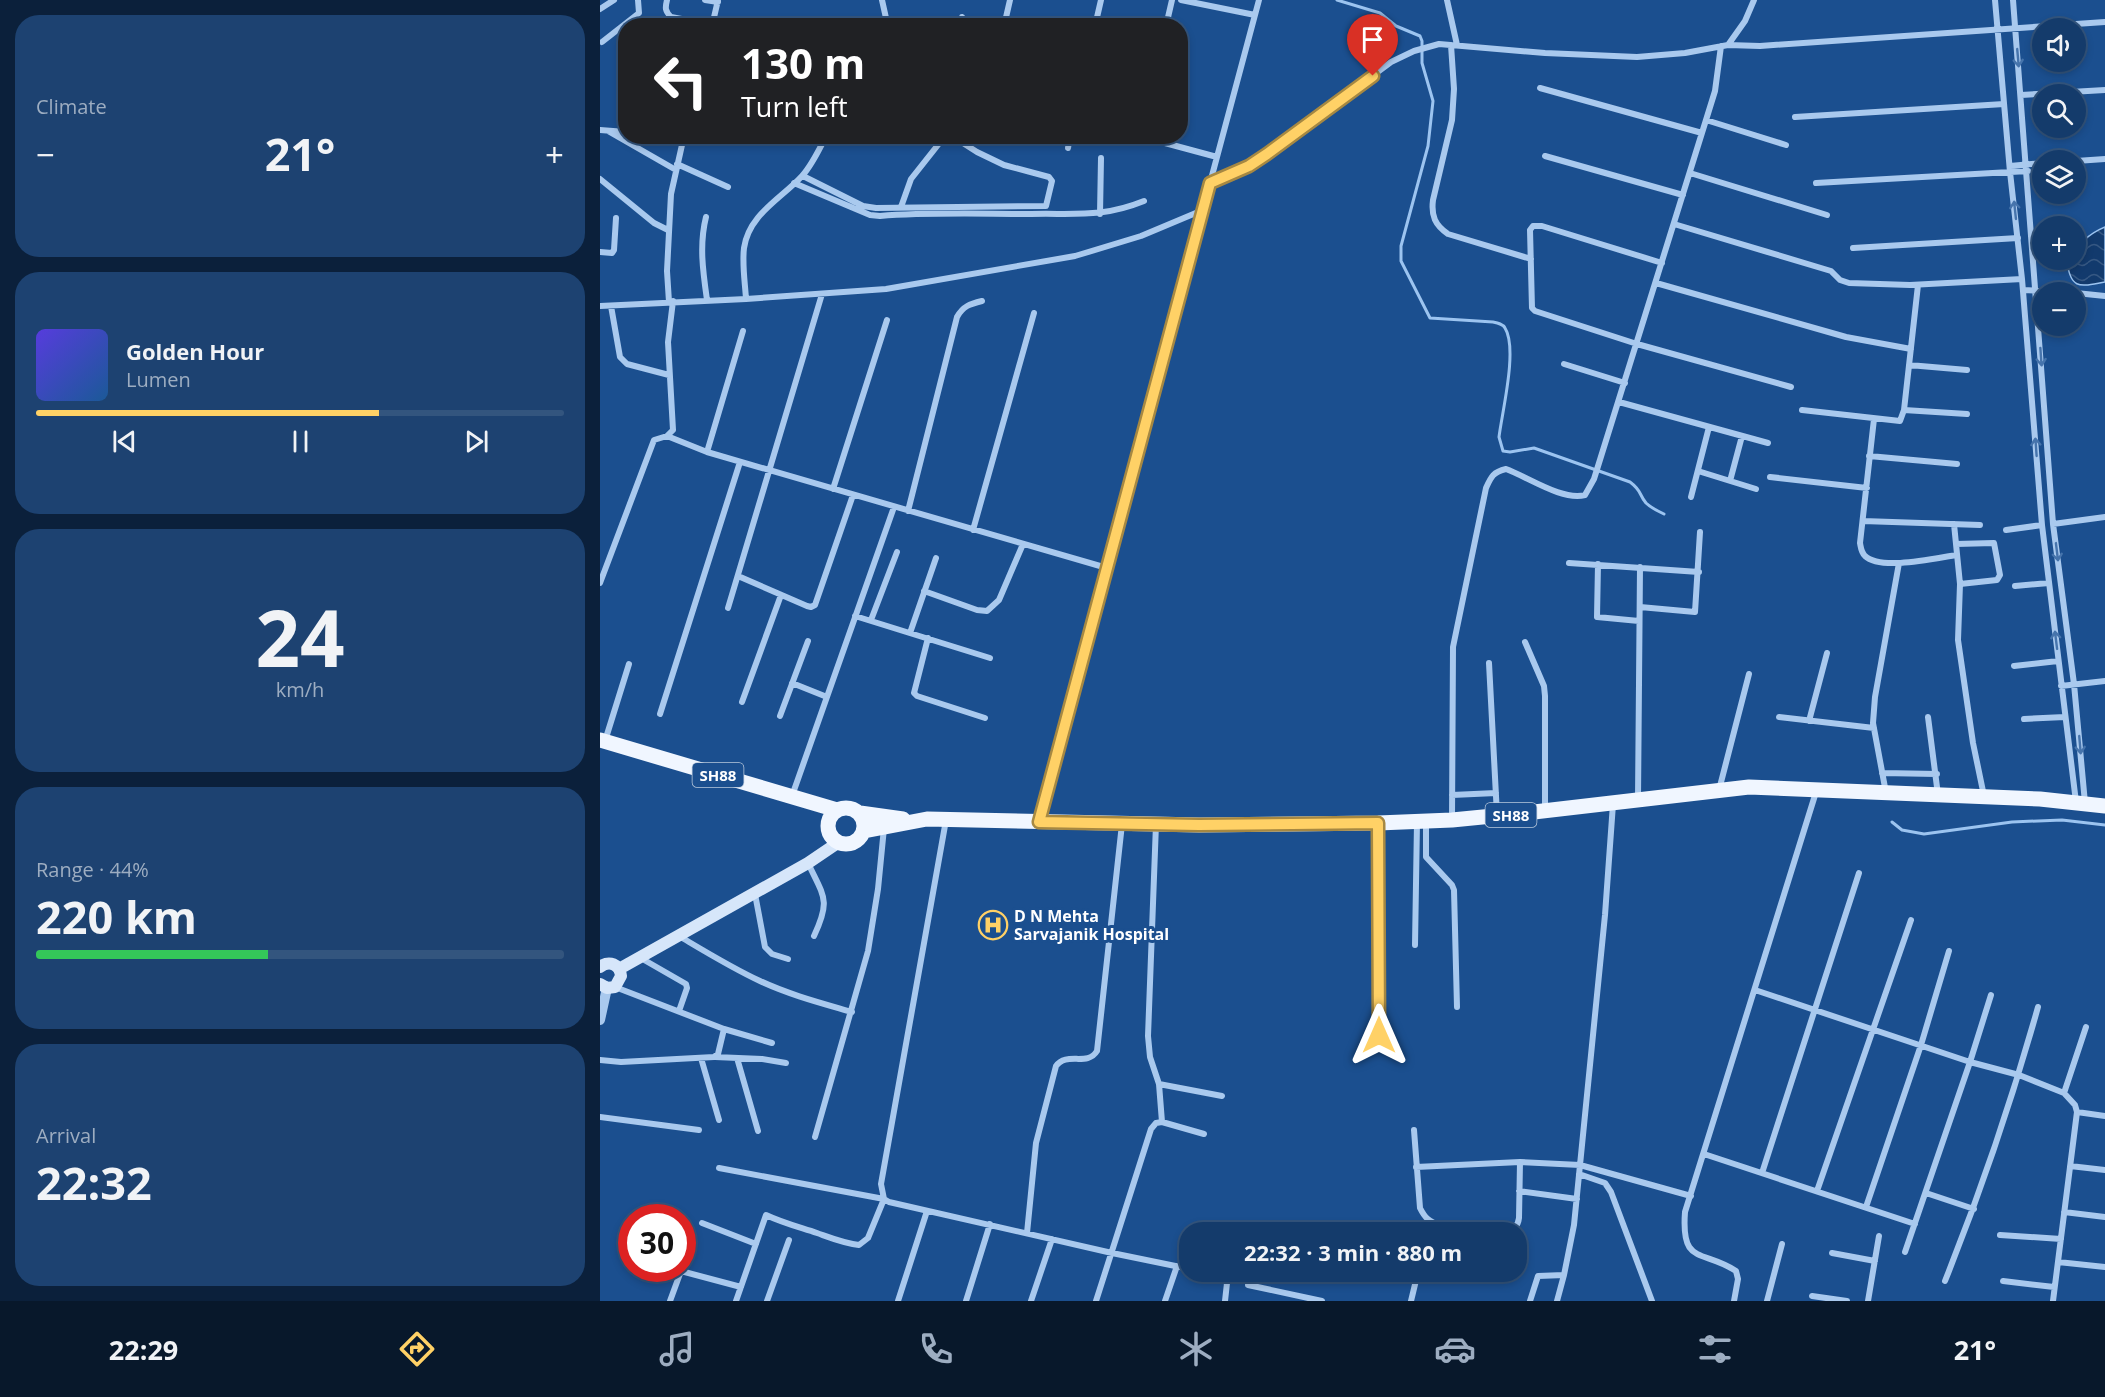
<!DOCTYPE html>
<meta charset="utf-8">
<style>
body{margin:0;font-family:"Open Sans",sans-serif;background:#1d4271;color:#f1f3f6;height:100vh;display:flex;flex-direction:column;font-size:22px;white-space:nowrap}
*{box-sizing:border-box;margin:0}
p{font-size:20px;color:#9dadc1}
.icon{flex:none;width:33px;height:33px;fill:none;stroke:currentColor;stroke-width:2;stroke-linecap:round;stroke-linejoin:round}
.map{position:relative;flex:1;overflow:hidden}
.sheet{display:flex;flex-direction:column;gap:15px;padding:15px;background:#0b203b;width:600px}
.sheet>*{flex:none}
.top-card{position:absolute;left:18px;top:18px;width:570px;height:126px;border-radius:24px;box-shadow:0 3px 9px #0003,0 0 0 2px #33557e;background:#202124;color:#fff;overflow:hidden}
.buttons{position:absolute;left:1432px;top:18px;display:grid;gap:12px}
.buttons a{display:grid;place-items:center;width:54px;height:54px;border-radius:50%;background:#143b6b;box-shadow:0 3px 9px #0003,0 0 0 2px #33557e;font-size:30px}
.speed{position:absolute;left:18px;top:1204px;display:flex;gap:12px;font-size:30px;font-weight:700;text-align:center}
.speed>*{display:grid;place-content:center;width:78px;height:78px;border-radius:50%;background:#143b6b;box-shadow:0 3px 9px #0003,0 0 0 2px #33557e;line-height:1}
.speed .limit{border:9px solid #d22;background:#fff;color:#111}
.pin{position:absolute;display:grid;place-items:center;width:51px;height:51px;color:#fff;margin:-62px -26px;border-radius:50% 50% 50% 0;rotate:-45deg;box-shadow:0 0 6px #0007}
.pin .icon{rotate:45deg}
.me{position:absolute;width:66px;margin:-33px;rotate:0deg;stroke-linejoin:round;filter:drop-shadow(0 0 4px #0008)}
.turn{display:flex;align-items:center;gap:21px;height:126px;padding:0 24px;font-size:27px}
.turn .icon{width:78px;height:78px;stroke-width:2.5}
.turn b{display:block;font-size:42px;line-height:51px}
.big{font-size:45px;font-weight:700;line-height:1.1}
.sheet .card{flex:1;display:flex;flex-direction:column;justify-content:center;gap:9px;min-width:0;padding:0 21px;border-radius:24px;background:#1d4271}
.sheet .dial{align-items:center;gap:0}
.dial b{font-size:78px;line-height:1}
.song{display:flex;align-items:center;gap:18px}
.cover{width:72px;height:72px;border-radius:9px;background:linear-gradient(135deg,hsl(250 70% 55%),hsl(210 70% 35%))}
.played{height:6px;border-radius:3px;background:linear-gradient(90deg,#ffd166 65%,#33557e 65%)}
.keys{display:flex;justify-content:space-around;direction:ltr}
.heat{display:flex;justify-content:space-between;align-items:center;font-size:33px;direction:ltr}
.charge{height:9px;border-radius:4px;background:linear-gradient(90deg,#34c759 44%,#33557e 0)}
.trip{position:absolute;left:579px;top:1222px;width:348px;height:60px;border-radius:24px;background:#143b6b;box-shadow:0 3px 9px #0003,0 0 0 2px #33557e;font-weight:700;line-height:60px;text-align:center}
.menu{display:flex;height:96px;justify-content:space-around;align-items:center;background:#08182b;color:#9dadc1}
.menu .icon{width:42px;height:42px}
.menu .current{color:#ffd166}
.menu b{font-size:27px;color:#f1f3f6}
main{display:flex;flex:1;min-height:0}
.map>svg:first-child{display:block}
</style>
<main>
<section class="sheet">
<div class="card"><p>Climate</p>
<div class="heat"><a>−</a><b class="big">21°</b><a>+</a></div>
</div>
<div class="card">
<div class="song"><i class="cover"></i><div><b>Golden Hour</b><p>Lumen</p></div></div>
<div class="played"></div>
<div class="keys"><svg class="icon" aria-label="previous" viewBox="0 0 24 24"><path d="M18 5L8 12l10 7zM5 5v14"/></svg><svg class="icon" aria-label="pause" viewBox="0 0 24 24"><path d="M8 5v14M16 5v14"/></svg><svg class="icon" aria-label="next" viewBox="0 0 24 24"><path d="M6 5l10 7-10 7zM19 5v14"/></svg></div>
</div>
<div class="card dial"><b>24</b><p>km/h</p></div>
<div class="card"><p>Range · 44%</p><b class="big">220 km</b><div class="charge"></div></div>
<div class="card"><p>Arrival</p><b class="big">22:32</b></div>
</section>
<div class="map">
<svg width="1505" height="1301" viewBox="0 0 1505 1301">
<defs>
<pattern id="water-waves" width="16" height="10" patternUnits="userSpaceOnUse" patternTransform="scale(1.5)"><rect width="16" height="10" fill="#123a6d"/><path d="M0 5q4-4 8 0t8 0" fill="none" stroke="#365883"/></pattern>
</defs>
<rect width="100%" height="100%" fill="#1b4f8f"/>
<path fill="url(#water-waves)" stroke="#9cc4f0" stroke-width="1.5" d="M1505,227V282C1481,286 1471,291 1467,262L1469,260H1476C1476,243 1491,233 1505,227Z"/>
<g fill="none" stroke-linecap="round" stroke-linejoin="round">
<path stroke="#9cc4f0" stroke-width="3" d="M737,0L780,13L796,26L820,36L822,41V63L833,101L828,146L801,246V261L830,318L893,322C898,323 903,324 905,328C918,349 902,412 899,437L903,451L910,452L934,448L1030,482C1042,491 1038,493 1046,503C1051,508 1058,511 1064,514
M1292,822L1302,830L1324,834L1412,822L1462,820L1505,825"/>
<path stroke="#a9c9ee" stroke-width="6" d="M67,0C65,8 65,11 71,17L113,25
M105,0L118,2
M282,0L286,18L285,26
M581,0L655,15
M847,0L857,45
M1395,0L1410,172L1422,279L1442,525L1476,802
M1413,0L1453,524L1474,684L1485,803
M0,9L14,0
M112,26L118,0
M360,26L362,17
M404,26L410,0
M495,26L501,0
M566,26L572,0
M2,42L39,13L38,0
M851,45L854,89L852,120L833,200C831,216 835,225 848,234L931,259
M1128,45L1145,21L1154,0
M940,88L1102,133
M1421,95L1505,90
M1195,117L1404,104
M1106,120L1186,145
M0,130L26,132
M8,131L76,170
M539,136L617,157
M468,148L470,136
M945,156L1083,195
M1476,161L1505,159
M77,164L128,187
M1410,166L1443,163
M1090,173L1227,215
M203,176L263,206L276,208L446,206L452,181L449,177L404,165L377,152L352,136
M0,179L54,223L68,230
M194,183L270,215L280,216C330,212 381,214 431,214C475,213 502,218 544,201
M610,183L649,166L667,154L791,62L814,51L839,44L945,53L1037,57L1085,53L1128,45L1160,46L1505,22
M1216,183L1428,171
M301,207L311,179L345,136
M500,214L501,158
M106,217C99,245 103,272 107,300
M1074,224L1231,271L1240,280L1249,283L1310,285L1422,279
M1253,248L1418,238
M0,252L12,253L14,250L16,218
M1062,263L942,226H933L930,230L932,308L935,311L1037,344L1191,387
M1056,283L1246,337L1311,349
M1423,290L1463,292
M1476,293L1505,296
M146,299C145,282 142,265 144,248C149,214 181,199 202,176C212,165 219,150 226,136
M69,302L67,271L71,194L84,136
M0,306L146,299L286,289L475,256L541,236L603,210
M11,306L20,357L27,364L69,375
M964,364L1025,383
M1309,365L1367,370
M1019,402L1168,443
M1202,410L1300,421L1304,410L1318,285
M1304,410L1367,414
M1274,419L1260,543C1261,548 1261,552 1265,556C1281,571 1336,558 1357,555
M67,436L107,452L507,568
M107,452L143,331
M1269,456L1357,464
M1098,471L1156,489
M1170,477L1267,488
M1130,481L1142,436
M233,489L287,320
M1091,497L1109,427
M308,511L357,317C363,306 370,304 382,301
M1263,521L1380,525
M1354,524L1360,584L1358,640L1373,743L1384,796
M1453,524L1505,517
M373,530L434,313
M1406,530L1442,525
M1356,544L1394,543L1400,575L1397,580L1360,584
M969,563L1099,572
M998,564L997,617L1039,621
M138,576L207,606L211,607L215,605L253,495
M0,583L54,440L67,436L73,430L68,342L73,301
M1415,586L1449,583
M324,591L377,610L387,611L399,600L423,544
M1040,607L1095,612L1100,532
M128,608L222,294
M255,616L390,658
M271,620L297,552
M310,633L336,558
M328,638L314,693L317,696L385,718
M925,642L944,686L945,696V811
M889,663L897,815
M1414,666L1458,661
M192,683L227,697
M1461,686L1505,681
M142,702L181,595
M60,714L140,462
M180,716L208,641
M1179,717L1274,728
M1328,717L1338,795
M1424,719L1465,717
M1209,721L1227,653
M5,741L29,664
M1282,773L1337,774
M1119,790L1149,674
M1286,793L1273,723L1275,697L1299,563
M852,795L896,793
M192,796L294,507
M1038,799L1040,567
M852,819L853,647L886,488C891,477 893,472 906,469C928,477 962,501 985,495L994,479L1106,120L1115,91L1121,46
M346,820L281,1184L284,1199L289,1202L512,1253L590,1269
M826,821V857L852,885L854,890L857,1007
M439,822L659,0
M778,823L779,1035
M556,824L548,1036L550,1057L559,1084L562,1122
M208,863C224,897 231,900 214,936
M155,894L165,947L172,954L188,959
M79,936C106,952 132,968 160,981C190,995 221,1003 252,1012
M815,945L817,822
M39,957L86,984L87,988L79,1011
M15,987L124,1029L172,1043
M1155,990L1370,1062L1419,1075L1464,1093L1475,1105L1477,1112L1453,1301
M115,1057L162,1059L186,1063
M101,1058L119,1120
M137,1058L158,1131
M0,1060L21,1062L114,1057L118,1054L124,1029
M559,1084L622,1096
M1464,1093L1486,1027
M1477,1112L1505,1116
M0,1117L99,1130
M814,1130L820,1208C825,1218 829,1222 840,1225L904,1232C913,1231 918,1227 919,1218L920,1162
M215,1137L268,951L278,889L284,828
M1104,1154L1315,1224
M1470,1166L1505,1170
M816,1167L920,1162L980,1165L1091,1196
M119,1168L284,1199L268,1238L259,1245C243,1243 231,1238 217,1233C199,1227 183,1223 166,1215L136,1301
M1162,1173L1259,873
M979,1174L1005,1183L1011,1192L1052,1301
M919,1191L977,1199
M1217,1191L1311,920
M1326,1193L1374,1209
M1266,1207L1321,1045L1349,951
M1464,1212L1505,1217
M102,1223L156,1244
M427,1233L436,1143L456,1066C467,1051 487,1067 497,1051L522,824
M1400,1235L1461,1239
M1305,1252L1370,1062L1391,995
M1232,1253L1275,1261
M1458,1262L1505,1267
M602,1272L620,1277L627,1283L625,1301
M1345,1281C1381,1191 1412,1100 1438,1007
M1403,1281L1454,1287
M648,1285L722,1301
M1212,1296L1247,1301
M70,1301L81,1271L141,1287
M167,1301L189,1240
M298,1301L327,1211
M366,1301L390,1224
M431,1301L452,1239
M496,1301L551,1129L556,1123L562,1122L604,1134
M565,1301L577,1266
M811,1301L818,1272
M930,1301L938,1276L964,1275
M957,1301L964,1275L974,1225L1005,915L1013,804
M1134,1301L1138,1279L1136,1271C1102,1249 1081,1266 1085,1212L1216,792
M1167,1301L1182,1244
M1268,1301L1279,1236"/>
<path stroke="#a9c9ee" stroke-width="10" d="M0,1020L7,988"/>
<path stroke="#d6e6fa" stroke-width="12" d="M0,967C9,960 20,964 21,976L15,987L7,988L0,984
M19,969L208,863L239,842"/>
<path stroke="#f0f6ff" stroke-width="15" d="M0,740L237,810
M228 826a18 18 0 1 1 36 0a18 18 0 1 1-36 0Z
M260,813L303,819
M264,831L327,819L599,825L778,823L852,820L934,812L1149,787L1440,799L1505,806"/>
</g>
<defs><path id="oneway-shaft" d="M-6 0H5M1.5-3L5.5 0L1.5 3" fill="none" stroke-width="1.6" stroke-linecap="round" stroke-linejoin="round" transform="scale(1.5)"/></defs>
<g stroke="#4674ac">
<use href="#oneway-shaft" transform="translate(1418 58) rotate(85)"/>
<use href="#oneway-shaft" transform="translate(1415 210) rotate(-96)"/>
<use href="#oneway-shaft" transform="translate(1441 357) rotate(86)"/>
<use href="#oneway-shaft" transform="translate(1436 447) rotate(-94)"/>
<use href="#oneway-shaft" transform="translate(1457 552) rotate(83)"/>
<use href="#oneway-shaft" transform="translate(1456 640) rotate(-97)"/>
<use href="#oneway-shaft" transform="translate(1480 745) rotate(85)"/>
</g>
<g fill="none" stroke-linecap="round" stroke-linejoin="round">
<g stroke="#a68842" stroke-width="15">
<path id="route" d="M773,76L667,154L649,166L610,183L439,822L599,825L778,823L779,1035"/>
</g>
<use href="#route" stroke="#ffd166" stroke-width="10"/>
</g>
<defs>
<g id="hospital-ring" transform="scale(1.5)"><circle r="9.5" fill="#1b4f8f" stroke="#ffd166" stroke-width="1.5"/><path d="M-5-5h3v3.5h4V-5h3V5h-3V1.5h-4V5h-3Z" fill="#ffd166"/></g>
</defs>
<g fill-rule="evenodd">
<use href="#hospital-ring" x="393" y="925"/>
</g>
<g text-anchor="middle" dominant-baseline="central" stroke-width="6" stroke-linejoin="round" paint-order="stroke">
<g fill="#1b4f8f" stroke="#bbcadd" stroke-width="1.5">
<rect x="92.5" y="763" width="51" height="24" rx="4.5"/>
<rect x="885.5" y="803" width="51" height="24" rx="4.5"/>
</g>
<g font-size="15" font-weight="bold" fill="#fff">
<text x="118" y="775">SH88</text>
<text x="911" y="815">SH88</text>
</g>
<g font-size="16" font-weight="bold" fill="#fff" stroke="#1b4f8f" text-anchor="start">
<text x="414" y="916">D N Mehta<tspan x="414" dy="18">Sarvajanik Hospital</tspan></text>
</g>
</g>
</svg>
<div class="buttons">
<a><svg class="icon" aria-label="sound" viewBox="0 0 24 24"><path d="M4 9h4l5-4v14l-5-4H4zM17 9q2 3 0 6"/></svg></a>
<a><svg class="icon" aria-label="search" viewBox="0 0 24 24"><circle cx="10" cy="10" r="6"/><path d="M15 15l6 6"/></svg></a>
<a><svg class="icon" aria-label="layers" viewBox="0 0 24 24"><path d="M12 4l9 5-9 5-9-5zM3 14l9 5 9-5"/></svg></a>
<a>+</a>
<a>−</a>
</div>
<div class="speed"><div class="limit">30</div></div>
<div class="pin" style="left:773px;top:76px;background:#d93025"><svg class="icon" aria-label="arrive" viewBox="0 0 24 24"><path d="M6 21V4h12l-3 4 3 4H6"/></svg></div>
<svg class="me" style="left:779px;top:1035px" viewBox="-20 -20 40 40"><path d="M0-17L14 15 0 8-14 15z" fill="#ffd166" stroke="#fff" stroke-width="4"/></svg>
<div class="trip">22:32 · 3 min · 880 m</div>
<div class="top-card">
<div class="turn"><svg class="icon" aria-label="left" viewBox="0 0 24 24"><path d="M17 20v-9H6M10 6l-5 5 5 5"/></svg><div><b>130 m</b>Turn left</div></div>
</div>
</div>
</main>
<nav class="menu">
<b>22:29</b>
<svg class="icon current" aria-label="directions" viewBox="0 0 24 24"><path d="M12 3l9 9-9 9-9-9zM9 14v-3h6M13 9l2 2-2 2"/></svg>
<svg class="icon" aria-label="music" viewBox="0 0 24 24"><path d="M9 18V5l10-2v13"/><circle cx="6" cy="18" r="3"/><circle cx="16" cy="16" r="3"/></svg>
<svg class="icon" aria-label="phone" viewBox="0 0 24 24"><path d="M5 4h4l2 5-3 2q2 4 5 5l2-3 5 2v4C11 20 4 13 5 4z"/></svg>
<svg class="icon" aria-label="climate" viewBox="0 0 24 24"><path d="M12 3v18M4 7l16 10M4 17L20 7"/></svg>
<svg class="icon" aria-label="car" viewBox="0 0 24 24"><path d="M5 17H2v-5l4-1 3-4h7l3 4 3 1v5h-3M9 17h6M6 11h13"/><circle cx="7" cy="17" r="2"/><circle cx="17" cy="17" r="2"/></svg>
<svg class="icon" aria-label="filters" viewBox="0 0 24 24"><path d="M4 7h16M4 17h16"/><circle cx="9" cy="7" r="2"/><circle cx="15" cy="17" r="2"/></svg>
<b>21°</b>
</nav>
